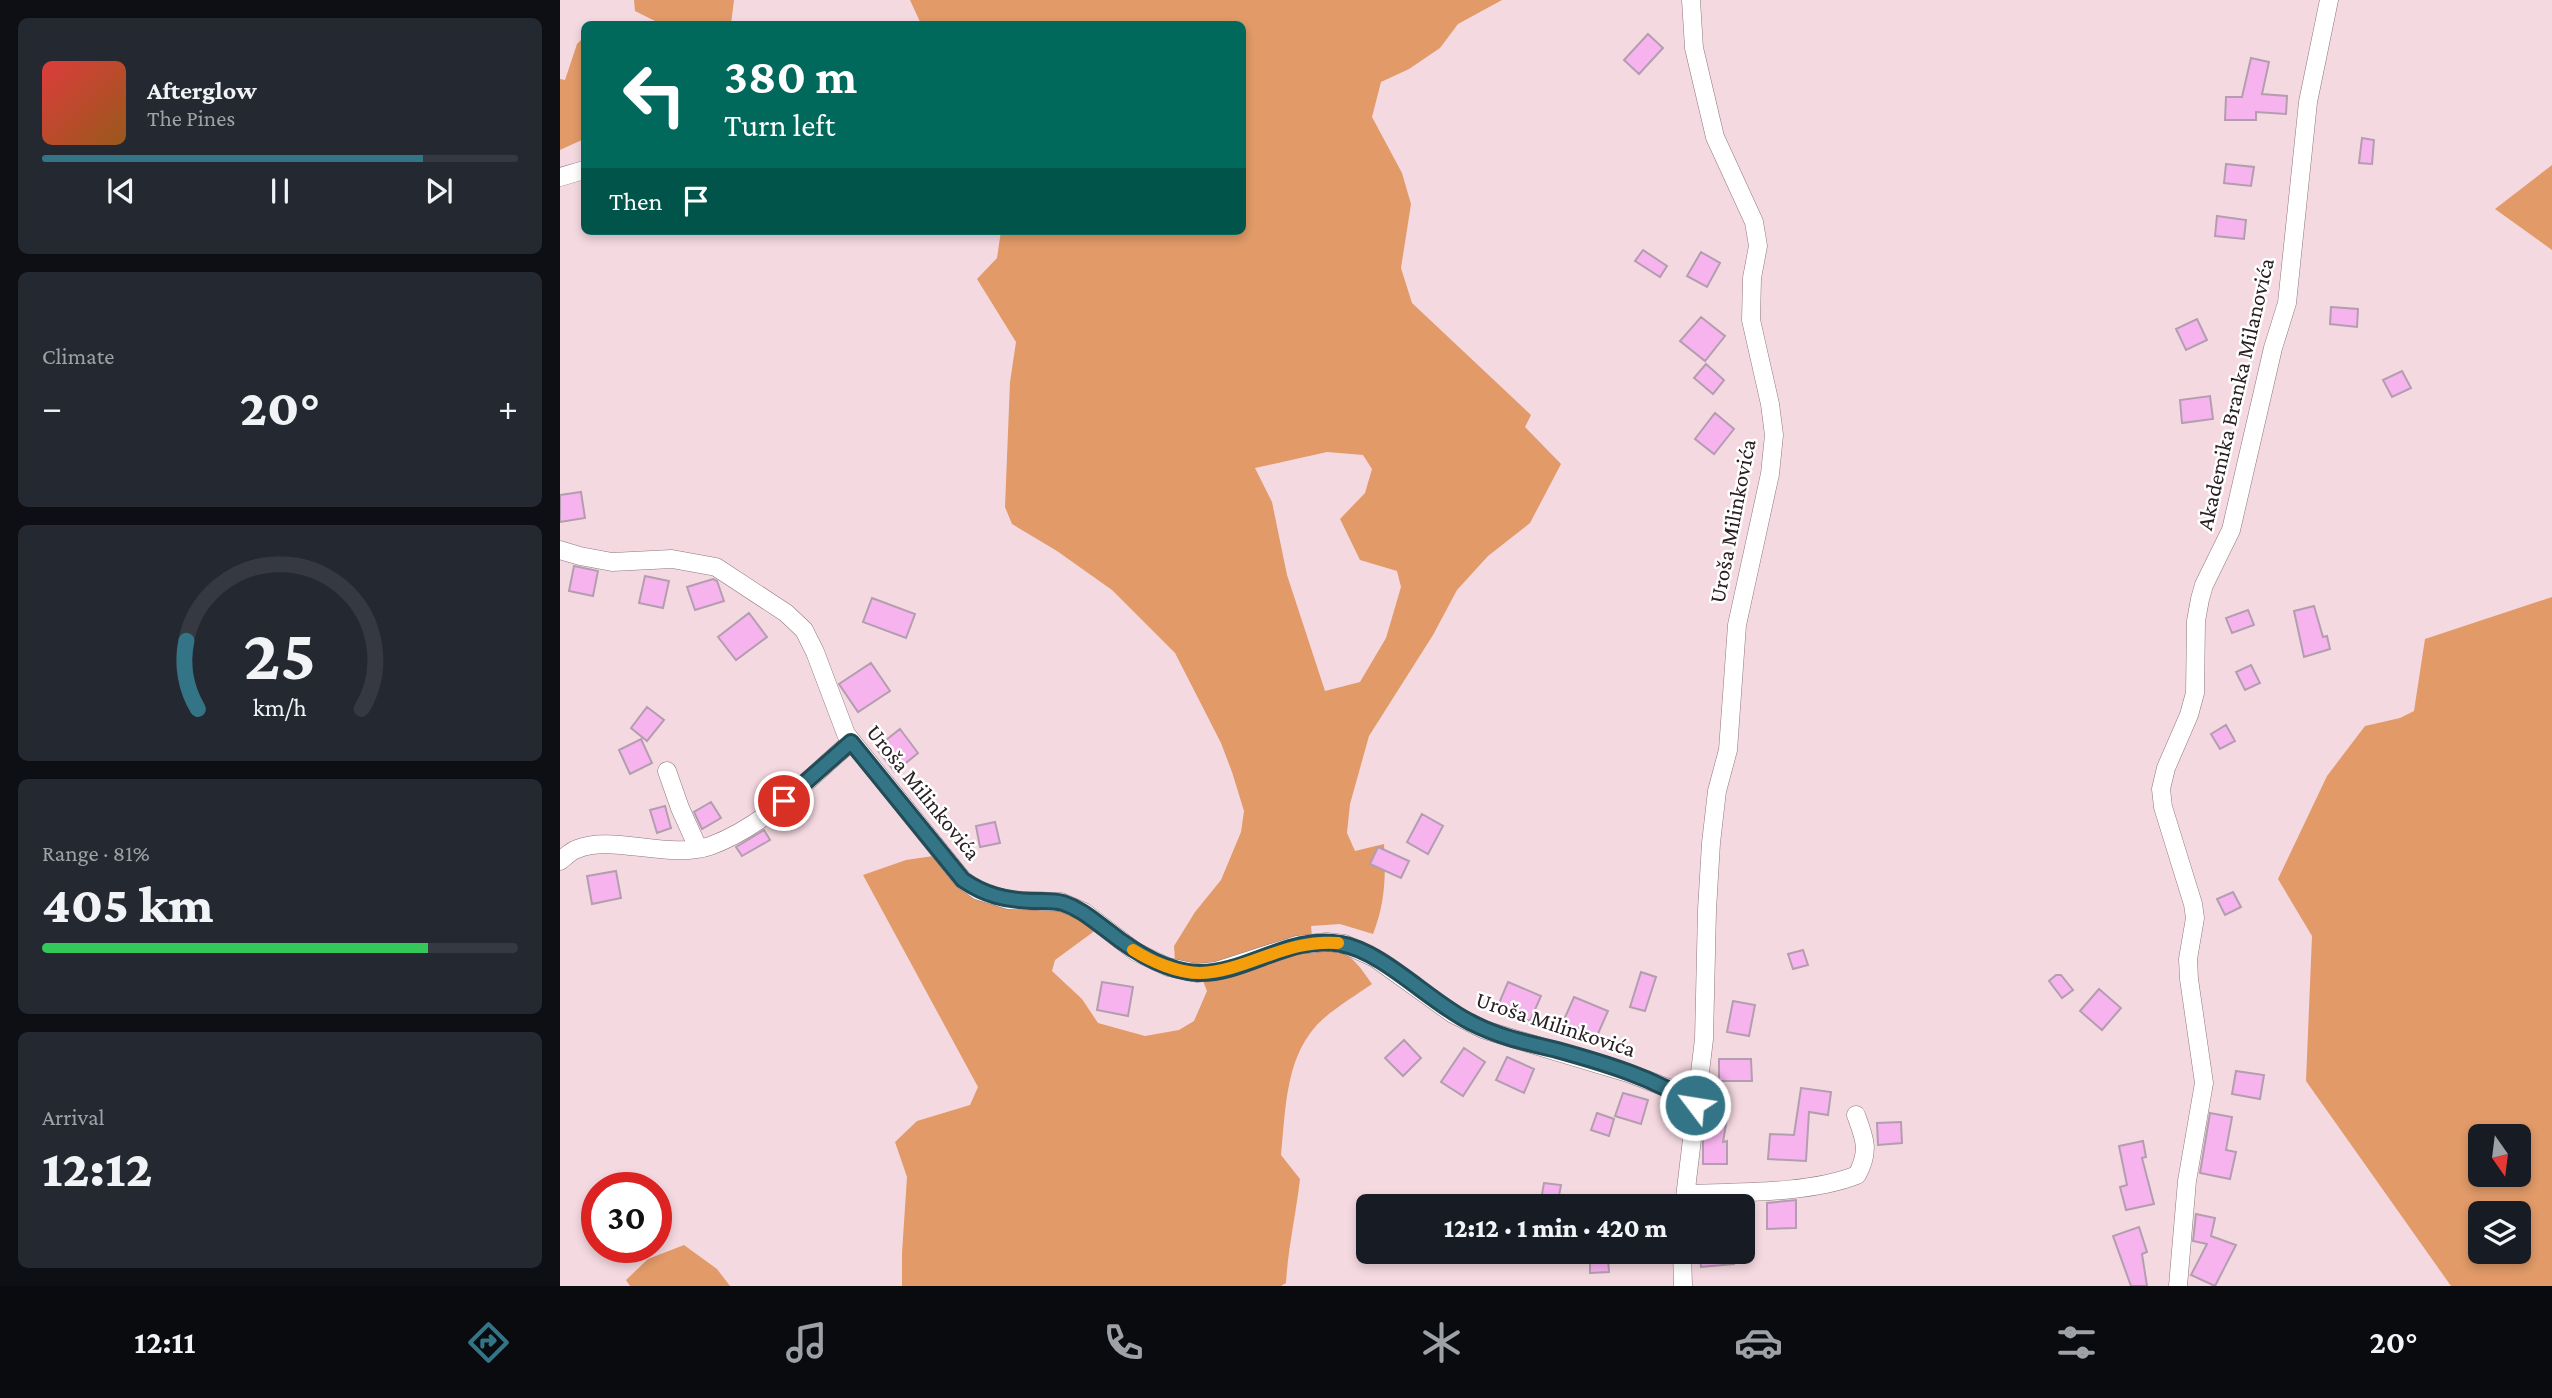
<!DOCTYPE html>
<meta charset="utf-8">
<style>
body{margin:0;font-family:"Crimson Pro",serif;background:#242831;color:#f1f3f6;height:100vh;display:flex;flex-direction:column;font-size:26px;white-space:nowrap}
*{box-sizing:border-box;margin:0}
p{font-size:23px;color:#9ea1a6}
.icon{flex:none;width:38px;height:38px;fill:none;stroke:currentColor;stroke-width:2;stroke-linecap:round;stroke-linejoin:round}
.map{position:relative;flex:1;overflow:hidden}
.details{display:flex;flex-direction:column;gap:18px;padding:18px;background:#0d0f14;width:560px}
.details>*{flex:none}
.top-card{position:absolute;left:21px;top:21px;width:665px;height:214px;border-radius:10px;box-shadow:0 4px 10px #0003;background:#00695c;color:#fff;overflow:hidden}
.needle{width:46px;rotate:166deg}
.controls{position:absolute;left:1908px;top:1124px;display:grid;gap:14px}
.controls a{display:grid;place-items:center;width:63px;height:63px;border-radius:10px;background:#171b24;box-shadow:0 4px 10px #0003;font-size:35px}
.speed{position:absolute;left:21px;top:1172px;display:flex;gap:14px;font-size:35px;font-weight:700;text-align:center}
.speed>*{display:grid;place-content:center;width:91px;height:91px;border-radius:50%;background:#171b24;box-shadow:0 4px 10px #0003;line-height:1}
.speed .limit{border:10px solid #d22;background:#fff;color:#111}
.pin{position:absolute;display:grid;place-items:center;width:60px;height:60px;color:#fff;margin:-30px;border:4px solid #fff;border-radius:50%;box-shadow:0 2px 7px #0007}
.me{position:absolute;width:77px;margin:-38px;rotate:301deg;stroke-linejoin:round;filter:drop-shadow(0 0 5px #0008)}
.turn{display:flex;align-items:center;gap:24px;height:147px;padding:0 28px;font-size:32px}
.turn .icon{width:91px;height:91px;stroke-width:2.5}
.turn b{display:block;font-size:49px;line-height:60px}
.then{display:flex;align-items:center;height:66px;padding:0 28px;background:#0003;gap:14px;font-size:26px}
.big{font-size:52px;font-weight:800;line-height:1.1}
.details .card{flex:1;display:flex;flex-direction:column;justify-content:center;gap:10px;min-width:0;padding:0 24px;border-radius:10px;background:#242831}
.details .dial{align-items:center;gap:0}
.dial svg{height:182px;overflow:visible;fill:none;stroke:#363941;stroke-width:7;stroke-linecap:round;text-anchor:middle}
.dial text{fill:#f1f3f6;stroke:none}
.song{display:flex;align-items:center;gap:21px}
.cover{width:84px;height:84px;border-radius:10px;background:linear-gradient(135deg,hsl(0 70% 55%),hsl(30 70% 35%))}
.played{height:7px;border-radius:4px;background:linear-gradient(90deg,#337587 80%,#363941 80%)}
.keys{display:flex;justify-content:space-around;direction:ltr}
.heat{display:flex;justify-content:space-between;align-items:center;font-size:38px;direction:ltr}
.charge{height:10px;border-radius:5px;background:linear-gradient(90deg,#34c759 81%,#363941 0)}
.trip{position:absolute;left:796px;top:1194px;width:399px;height:70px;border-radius:10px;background:#171b24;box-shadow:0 4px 10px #0003;font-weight:800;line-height:70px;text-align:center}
.dock{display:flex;height:112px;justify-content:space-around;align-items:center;background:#090b0e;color:#9ea1a6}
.dock .icon{width:49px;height:49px}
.dock .active{color:#337587}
.dock b{font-size:32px;color:#f1f3f6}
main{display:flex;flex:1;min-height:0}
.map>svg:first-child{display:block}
</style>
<main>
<section class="details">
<div class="card">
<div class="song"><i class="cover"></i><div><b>Afterglow</b><p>The Pines</p></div></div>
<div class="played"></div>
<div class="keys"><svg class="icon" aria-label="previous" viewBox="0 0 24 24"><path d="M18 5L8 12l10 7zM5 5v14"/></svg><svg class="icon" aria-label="pause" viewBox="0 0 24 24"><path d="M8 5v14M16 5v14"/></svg><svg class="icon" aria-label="next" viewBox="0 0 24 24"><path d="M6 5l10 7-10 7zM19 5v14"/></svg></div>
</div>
<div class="card"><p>Climate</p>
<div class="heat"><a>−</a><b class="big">20°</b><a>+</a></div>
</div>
<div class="card dial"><svg viewBox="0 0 100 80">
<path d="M14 69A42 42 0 1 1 86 69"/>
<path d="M14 69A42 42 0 0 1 9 39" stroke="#337587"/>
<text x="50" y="56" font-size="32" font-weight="700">25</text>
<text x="50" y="72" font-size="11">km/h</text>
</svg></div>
<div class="card"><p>Range · 81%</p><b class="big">405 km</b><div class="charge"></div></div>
<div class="card"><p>Arrival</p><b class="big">12:12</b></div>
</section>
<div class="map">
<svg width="1992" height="1286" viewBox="0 0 1992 1286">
<rect width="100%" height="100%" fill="#f5d9e1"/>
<path fill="#e19a68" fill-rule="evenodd" d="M74,0H174L171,24H101L75,11Z
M350,0H942L898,24L880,48L849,69L821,82L812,117L842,173L851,204L841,268L852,303L971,415L965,427L1001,464L970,523L928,556L897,590L873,635L809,736L790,804L787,833L795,851L824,844C826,876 825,904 813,934L780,924L751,926L753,947C789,952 791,954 812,984C796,995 778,1006 763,1019C725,1053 726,1108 721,1155L740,1179C736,1214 728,1248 726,1283L721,1286H342V1253L347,1177L335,1142L357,1121L410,1105L418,1087L303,875L346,860L380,855L420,888L487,897L544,924L495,960L492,971L522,999L538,1023L585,1036L619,1030L634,1021L647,991L643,981L616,976L614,946L635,912L661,880L681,832L684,811L672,772L661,743L615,653L552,590L497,551L452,524L445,507L450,382L456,342L417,279L437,258L441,231H682V24H361ZM767,452L803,455L812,469L805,493L780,519L800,560L837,571L841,587L826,638L800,682L765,691L727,575L712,502L695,468Z
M24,37V139L0,150V79L5,80L17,44Z
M1992,165V250L1935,209Z
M1992,597V1286H1891L1746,1081L1752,936L1718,879L1767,776L1805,726L1840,718L1854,711L1865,639ZM1920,1136H1958V1174H1920ZM1920,1213H1958V1251H1920Z
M124,1245L157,1269L170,1286H70L66,1280L88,1259Z"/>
<path fill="#f7b3ee" stroke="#b29eaf" stroke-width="2" d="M1088,34L1103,48L1079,74L1064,60Z
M1691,58L1709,62L1702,94L1727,96L1726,114L1696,112V120H1665L1666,97H1682Z
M1802,138L1814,140L1812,164L1799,163Z
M1666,164L1694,167L1691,186L1664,183Z
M1657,216L1686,220L1684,239L1655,236Z
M1083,250L1107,266L1100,277L1075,261Z
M1141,252L1160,263L1147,287L1127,276Z
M1771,307L1798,309L1797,327L1770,324Z
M1141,317L1165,336L1145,361L1120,341Z
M1637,319L1647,340L1626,350L1616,329Z
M1146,364L1164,380L1153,394L1134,378Z
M1842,371L1851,388L1832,397L1823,380Z
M1650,396L1653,419L1622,423L1620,400Z
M1155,413L1174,429L1154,454L1135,439Z
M21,492L25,518L0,522V495Z
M14,566L38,571L33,596L9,591Z
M85,576L109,581L103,608L79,603Z
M153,579L157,581L164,601L135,610L127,587Z
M312,598L355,614L346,638L303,622Z
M1754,606L1763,637L1767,636L1770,649L1744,657L1734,611Z
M1688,610L1694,625L1672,633L1666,618Z
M189,613L207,637L176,660L158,637Z
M311,663L330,691L298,712L279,684Z
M1691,665L1700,683L1685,690L1676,672Z
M87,707L104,720L87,741L71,728Z
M1666,725L1675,741L1660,749L1651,734Z
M340,729L358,753L335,772L316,748Z
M81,739L92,763L70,774L59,750Z
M151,802L161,818L142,829L134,812Z
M105,806L111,828L97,833L90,810Z
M862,814L883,826L868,854L847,842Z
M435,822L440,843L420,847L416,826Z
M204,830L210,840L182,856L176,847Z
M818,847L849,861L841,878L810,864Z
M56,871L61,898L32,904L27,876Z
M1673,892L1681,907L1665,915L1657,899Z
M1243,950L1248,965L1233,969L1228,954Z
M1081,972L1096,977L1085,1011L1070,1007Z
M1496,975H1501L1513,990L1502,998L1489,981Z
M542,982L573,987L568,1016L537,1010Z
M948,982L981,996L970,1021L937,1008Z
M1539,989L1561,1008L1542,1030L1520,1011Z
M1014,997L1048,1011L1037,1036L1003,1022Z
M1173,1001L1195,1005L1189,1036L1167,1032Z
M844,1040L861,1058L843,1076L825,1058Z
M904,1048L925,1062L903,1096L881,1082Z
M947,1057L974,1069L964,1093L936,1080Z
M1159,1059H1191L1192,1081H1159Z
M1676,1071L1704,1075L1700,1099L1672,1094Z
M1241,1088L1271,1092L1268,1115L1249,1112L1246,1161L1208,1159L1210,1134L1234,1135Z
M1063,1093L1088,1100L1081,1124L1055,1116Z
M1150,1103L1169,1106L1163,1142L1167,1141V1164H1143V1142Z
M1037,1113L1054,1119L1049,1136L1031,1130Z
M1650,1113L1672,1117L1666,1150L1676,1152L1670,1179L1640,1173Z
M1341,1122L1342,1143L1318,1145L1317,1123Z
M1583,1141L1586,1157L1582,1158L1594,1204L1566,1210L1560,1187L1567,1185L1559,1146Z
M984,1183L1001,1185L997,1206H980Z
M1236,1200V1228L1207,1229V1203Z
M1636,1214L1655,1218L1651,1236L1676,1245L1655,1286L1631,1275L1647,1244L1633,1241Z
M1579,1227L1587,1252L1582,1254L1587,1286H1571L1553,1236Z
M1140,1251H1173L1174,1264L1141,1267Z
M1048,1258L1049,1272L1030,1273V1259Z"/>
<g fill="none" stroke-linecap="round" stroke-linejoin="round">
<g stroke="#8f767e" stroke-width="19">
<path id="minor" d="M0,177L24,170
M0,550L20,556L52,562L112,559L156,567L226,613L244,630L255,652L286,734L403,880L419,891L448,900L501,902L524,912L576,952L608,967L637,973L656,971L737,945L767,942L784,944L815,958L893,1014L925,1030L1071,1074L1113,1090L1135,1105
M107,771L120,808L138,848
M0,861C5,857 11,851 17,849C51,834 109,860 150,846C205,826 248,779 291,742
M1126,1194C1178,1192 1249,1194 1297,1175C1310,1151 1305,1139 1296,1115
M1124,1206L1144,1039L1147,910L1151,843L1157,791L1168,750L1177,625L1210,474L1214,435L1210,404L1191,320L1192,278L1198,246L1194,222L1155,137L1134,48L1131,0
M1122,1251L1123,1286
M1618,1286L1627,1181L1644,1083L1629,979L1628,959L1635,918L1633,904L1603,807L1601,789L1606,768L1629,715L1635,693L1636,621L1640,599L1644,585L1671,530L1713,348L1727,303L1748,102L1769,0"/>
</g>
<use href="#minor" stroke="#fff" stroke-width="18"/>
</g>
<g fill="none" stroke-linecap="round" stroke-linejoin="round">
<g stroke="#214c58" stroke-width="18">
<path id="route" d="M224,801L291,742L403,880C425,895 445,900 472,901C482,901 494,900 503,903C521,909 533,920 548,931C573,951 604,971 637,973C686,975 729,934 781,944C823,951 872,1004 912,1023C939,1037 968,1043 997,1050C1044,1063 1095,1078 1135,1105"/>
</g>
<use href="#route" stroke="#337587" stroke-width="12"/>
<path stroke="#f59e0b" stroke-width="12" d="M573,950C592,962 618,973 640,973C688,971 725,939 778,943"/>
</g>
<g text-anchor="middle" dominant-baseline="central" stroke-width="5" stroke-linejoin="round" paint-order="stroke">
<g font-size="23" fill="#2a2023" stroke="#fff">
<text transform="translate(1675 394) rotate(-77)">Akademika Branka Milanovića</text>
<text transform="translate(1172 521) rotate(-79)">Uroša Milinkovića</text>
<text transform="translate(364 792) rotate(51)">Uroša Milinkovića</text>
<text transform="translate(996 1024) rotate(18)">Uroša Milinkovića</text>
</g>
</g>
</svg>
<div class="controls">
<a><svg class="needle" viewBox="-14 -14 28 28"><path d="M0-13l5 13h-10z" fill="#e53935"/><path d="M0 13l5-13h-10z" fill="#9ea1a6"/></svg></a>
<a><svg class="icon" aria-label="layers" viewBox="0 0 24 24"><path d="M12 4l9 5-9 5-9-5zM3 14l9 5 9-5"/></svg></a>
</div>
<div class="speed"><div class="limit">30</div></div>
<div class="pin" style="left:224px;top:801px;background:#d93025"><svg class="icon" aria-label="arrive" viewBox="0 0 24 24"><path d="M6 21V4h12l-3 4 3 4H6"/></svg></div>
<svg class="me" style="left:1135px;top:1105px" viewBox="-20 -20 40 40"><circle r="17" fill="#337587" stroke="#fff" stroke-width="3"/><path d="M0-11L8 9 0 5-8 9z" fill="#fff"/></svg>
<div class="trip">12:12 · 1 min · 420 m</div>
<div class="top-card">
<div class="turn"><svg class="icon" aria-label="left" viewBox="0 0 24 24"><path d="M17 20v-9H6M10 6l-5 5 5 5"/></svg><div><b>380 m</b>Turn left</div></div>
<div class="then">Then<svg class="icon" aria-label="arrive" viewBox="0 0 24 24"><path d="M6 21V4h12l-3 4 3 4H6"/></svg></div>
</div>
</div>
</main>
<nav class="dock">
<b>12:11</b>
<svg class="icon active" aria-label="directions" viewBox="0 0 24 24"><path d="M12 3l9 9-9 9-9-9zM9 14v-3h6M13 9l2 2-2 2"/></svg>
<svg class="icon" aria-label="music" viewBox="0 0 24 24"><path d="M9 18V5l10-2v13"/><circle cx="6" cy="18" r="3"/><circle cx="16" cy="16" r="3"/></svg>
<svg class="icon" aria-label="phone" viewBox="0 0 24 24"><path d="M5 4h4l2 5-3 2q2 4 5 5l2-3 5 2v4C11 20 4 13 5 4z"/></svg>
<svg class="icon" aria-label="climate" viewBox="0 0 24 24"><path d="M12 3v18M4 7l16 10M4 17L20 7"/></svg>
<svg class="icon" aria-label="car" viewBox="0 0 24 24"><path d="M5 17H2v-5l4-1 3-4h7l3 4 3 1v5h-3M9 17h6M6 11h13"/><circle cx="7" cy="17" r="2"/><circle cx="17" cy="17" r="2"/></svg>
<svg class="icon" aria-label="filters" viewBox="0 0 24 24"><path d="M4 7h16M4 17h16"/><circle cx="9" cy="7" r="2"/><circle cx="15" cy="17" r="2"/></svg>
<b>20°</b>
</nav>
